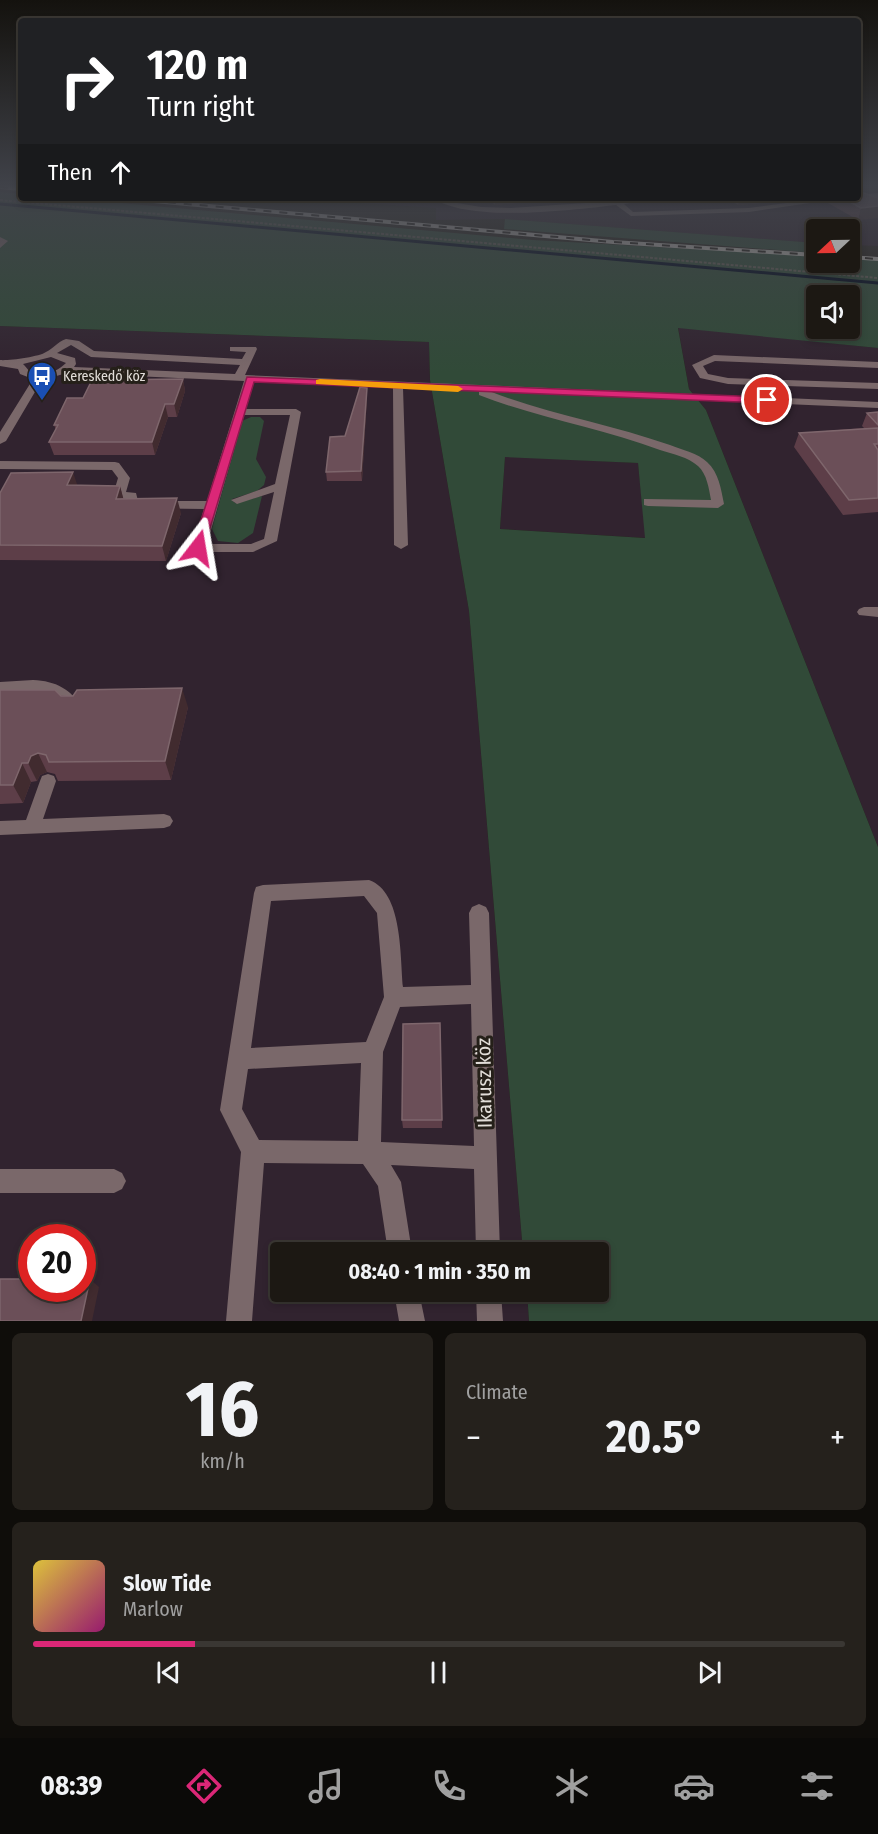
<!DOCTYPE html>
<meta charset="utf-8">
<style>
body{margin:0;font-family:"Fira Sans Condensed",sans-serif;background:#25211c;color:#f1f3f6;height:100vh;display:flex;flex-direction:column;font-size:22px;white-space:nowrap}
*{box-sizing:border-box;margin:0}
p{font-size:20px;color:#a0a0a0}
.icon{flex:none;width:33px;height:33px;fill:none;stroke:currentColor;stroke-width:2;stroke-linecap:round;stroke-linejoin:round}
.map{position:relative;height:1321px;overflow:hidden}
.details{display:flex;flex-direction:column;gap:12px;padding:12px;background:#0f0d0a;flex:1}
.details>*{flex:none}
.hud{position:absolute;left:18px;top:18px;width:843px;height:183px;border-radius:6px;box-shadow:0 3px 9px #0003,0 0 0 2px #3a3733;background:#202124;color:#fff;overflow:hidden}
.needle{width:39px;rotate:248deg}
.tools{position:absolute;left:806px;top:219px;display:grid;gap:12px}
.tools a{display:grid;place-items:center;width:54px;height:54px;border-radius:6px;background:#1c1813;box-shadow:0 3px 9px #0003,0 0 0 2px #3a3733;font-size:30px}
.speed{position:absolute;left:18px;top:1224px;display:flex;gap:12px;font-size:30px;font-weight:700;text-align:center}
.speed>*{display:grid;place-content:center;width:78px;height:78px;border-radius:50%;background:#1c1813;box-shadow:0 3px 9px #0003,0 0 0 2px #3a3733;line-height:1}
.speed .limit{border:9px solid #d22;background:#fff;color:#111}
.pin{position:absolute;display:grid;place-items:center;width:51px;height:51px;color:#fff;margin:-26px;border:3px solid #fff;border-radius:50%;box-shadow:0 2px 6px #0007}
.me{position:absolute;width:66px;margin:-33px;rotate:14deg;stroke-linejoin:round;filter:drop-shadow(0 0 4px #0008)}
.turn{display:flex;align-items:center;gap:21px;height:126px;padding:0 30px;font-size:27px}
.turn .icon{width:78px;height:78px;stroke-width:2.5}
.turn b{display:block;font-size:42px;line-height:51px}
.then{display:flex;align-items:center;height:57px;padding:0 30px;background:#0003;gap:12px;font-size:22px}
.big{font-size:45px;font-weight:700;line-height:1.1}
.details .widget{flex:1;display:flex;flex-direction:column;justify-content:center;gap:9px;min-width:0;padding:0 21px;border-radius:9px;background:#25211c}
.details .dial{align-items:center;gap:0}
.dial b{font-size:78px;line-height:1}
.song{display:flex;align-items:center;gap:18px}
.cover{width:72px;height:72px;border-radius:9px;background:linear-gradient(135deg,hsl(50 70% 55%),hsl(320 70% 35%))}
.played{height:6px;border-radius:3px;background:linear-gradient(90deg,#db2777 20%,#3a3733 20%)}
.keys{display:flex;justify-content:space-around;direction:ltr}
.heat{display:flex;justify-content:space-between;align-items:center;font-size:33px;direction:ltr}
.details .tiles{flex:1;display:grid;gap:12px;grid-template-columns:1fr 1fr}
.widget:last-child{grid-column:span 2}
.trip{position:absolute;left:270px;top:1242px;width:339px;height:60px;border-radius:6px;background:#1c1813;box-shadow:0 3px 9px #0003,0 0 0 2px #3a3733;font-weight:700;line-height:60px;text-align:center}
.tabs{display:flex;height:96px;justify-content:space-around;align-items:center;background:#0b0a08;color:#a0a0a0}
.tabs .icon{width:42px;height:42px}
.tabs .on{color:#db2777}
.tabs b{font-size:27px;color:#f1f3f6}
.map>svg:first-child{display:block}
</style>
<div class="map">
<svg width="878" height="1321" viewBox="0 0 878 1321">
<rect width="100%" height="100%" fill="#252019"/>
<path fill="#31232f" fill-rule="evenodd" d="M858,186H878V246L849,245V230H816V243L801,242L505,219L436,220V208L286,198H858Z
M0,326L429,342L430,380L469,611L523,1252H280V1292H527L529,1321H0ZM32,1238H82V1288H32Z
M678,327L878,348V847L706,410L689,389Z
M505,456L638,463L646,538L500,529Z"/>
<path fill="#314a38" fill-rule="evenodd" d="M0,192L21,194V198H65L533,240L816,256V262H849V258L878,260V348L678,328L689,389L706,410L878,847V1321H529L527,1292H598V1252H523L469,611L430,380L429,342L0,326ZM816,296H849V328H816ZM505,457L638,463L645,538L500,529Z
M505,219L816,243V253L504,229Z
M251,417H260L264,421L256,459L266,477L264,485L257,491L232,499L235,503L262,496L253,533L238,543L218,541L212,529L242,421Z"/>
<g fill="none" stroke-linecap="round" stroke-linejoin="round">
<path stroke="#00091d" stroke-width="3" d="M0,204L878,283"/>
<path stroke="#605b55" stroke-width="2" stroke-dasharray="3 1.5" stroke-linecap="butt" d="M0,200L878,278"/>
<path fill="#7a686a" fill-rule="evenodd" d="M878,193V197L857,198L858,195Z
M433,198H444L457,203L481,207L511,208L660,198L624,204L633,212L749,208L823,198H844L749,212L631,216L616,205C572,210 469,223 433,198Z
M0,237L8,241L0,248Z
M66,339L79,341L94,351L242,359L246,352L230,351V347H256L257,349L245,375L878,402V408L489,391C548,414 610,424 670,445C682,450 698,453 707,462C719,473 721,489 724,504L718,508L648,506L644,505V499L711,500C709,489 707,474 698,466C688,457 673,454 660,450C601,428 538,418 479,395V391L403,388L408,545L401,549L394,545L393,387L254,381L245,409H296L301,412L277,541L253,552H199L192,548L204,509L128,508L126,499L115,498L113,495L118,478L112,470L0,469V461L115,462L119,463L130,478L126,492L136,493L138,501H207L244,381L67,373L42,380L6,441L0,444V432L33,379L20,374L18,369L0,366V360C7,361 39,357 46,352C54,348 57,342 66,339ZM71,345L91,357L240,365L235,374L74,367L76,364L75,358L57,353ZM51,357L66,363C58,371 40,380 29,371C27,368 25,366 23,364ZM244,415H290L275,484L231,500L237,504L274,492L264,539L251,544H207Z
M714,355L878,362V368L715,361L703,366L708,374L728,378L878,383V389L728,384L700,378L692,365Z
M864,607H878V617L859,615L857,612L859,609Z
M33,680C56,681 71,689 83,709L81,713H69C50,684 30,692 0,694V682Z
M48,774L54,776L56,781L43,819L164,814L170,816L173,821L170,826L164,828L0,835V821L26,820L40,781L42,776Z
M369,880C403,892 400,956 403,987L471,985L469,913L472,907L479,904L486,907L489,913L500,1252H476L474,1169L391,1165L401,1182L412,1252H388L378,1186L363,1164L264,1163L252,1321H226L241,1152L220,1110L254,893L256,887L263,885ZM364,896L377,913L384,997L366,1042L251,1048L271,901ZM471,1004L474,1146L381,1142L383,1052L400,1007ZM361,1063L358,1141L259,1140L242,1109L248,1069Z
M0,1169H114L122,1173L126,1181L122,1189L114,1193H0Z
M394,1292H419L425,1321H399Z
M476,1292H501L503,1321H477Z"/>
<g stroke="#b6b2ac" stroke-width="4">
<path id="rail" d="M0,187L21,189
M120,198L613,242L816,255
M849,257L878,259"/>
</g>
<use href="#rail" stroke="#252019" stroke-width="2" stroke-dasharray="8" stroke-linecap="butt"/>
</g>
<path fill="#5d3e48" d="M858,186H878V189L860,191L878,198L858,220L828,203L829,198H858Z
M488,198H626L552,203L548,200L495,205Z
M727,198H818L738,205Z
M183,379L185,391L177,417H168L155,455H54L49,442L56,430L54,425Z
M367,388V397L362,481H327L326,472L345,436Z
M878,412V512L843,515L794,447L799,433L864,428L862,426L867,413Z
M77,485L120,486L123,498L181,513L166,561L0,560V493Z
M0,690L188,707L171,780L58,781L55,774L47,772L40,775L37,781L31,782L23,803L0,804Z
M440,1023L442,1128H403L402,1120Z"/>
<path fill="#412b2f" d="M858,186H878V189L859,191L858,194Z
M495,198H548V200L495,205Z
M740,198H818L738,205Z
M878,206V218L858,220L861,208Z
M183,379L185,391L177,417L174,404Z
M367,388V397L362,481L361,471Z
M165,404L168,417L155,455L152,442Z
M73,472L78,487L67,485Z
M120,486L124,501L116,499Z
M177,498L181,513L166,561L162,546Z
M182,688L188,707L171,780L165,761Z
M38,753L47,772L40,775L37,781L28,763L31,756Z
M22,763L31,782L23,803L13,785Z
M90,1279L99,1287L92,1321H81Z"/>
<path fill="#6b4f58" stroke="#7e666c" stroke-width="1.5" d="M858,191L878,198V206L861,208L843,198H858Z
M183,379L174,404H165L152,442H49L58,425H54L67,398H83L92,380Z
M360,387L367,388L361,471L326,472L330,437L345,436Z
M878,412V425L867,413Z
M878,428V444H874L878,450V498L849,500L799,433Z
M73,472L67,485L120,486L116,499L177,498L162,546L0,545V493L11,473Z
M182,688L165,761L49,762L46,755L38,753L31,756L28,763H22L13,785H0V690H55L61,696H73L77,690Z
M440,1023L442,1120H402L403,1024Z
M0,1279H32V1288H82V1279H90L81,1321H0Z"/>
<linearGradient id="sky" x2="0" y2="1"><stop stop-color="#14120e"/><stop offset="0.5" stop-color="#404249"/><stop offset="1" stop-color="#404249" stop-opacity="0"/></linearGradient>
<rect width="878" height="371" fill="url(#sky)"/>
<path fill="#db2777" stroke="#8e194d" stroke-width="1.5" d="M247,377L767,397L772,400L767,403L254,382L204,548L198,552L194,551L192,548Z"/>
<path fill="#f59e0b" d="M320,379L458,386L463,389L458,392L316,384V380Z"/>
<defs>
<g id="bus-pin" transform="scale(1.5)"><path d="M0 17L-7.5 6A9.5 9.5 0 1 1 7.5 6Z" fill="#1a4fb4" stroke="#252019"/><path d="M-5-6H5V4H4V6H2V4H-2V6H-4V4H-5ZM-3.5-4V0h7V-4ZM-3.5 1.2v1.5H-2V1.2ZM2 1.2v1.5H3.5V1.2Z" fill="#fff"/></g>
</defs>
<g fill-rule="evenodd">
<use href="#bus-pin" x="42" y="376"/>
</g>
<g text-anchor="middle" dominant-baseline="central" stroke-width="6" stroke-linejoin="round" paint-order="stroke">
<g font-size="14" fill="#e2ded9" stroke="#252019" text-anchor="start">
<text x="63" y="376">Kereskedő köz</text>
</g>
<g font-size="20" fill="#e2ded9" stroke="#252019">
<text transform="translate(484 1083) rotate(-91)">Ikarusz köz</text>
</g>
</g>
</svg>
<div class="tools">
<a><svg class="needle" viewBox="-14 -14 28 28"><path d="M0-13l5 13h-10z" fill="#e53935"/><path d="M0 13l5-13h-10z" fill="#a0a0a0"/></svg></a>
<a><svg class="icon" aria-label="sound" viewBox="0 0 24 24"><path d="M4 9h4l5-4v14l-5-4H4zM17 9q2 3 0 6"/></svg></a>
</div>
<div class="speed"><div class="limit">20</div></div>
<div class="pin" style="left:767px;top:400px;background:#d93025"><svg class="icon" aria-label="arrive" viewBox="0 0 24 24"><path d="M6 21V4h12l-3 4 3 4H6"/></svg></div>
<svg class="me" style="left:198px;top:548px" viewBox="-20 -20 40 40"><path d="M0-17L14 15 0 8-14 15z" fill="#db2777" stroke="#fff" stroke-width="4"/></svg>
<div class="trip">08:40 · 1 min · 350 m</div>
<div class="hud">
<div class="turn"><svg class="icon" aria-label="right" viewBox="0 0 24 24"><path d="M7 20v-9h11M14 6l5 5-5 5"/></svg><div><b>120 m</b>Turn right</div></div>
<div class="then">Then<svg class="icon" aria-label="ahead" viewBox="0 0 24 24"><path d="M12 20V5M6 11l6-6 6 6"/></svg></div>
</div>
</div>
<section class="details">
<div class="tiles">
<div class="widget dial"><b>16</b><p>km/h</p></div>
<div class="widget"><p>Climate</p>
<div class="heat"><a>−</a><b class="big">20.5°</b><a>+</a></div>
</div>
<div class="widget">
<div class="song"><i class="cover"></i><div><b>Slow Tide</b><p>Marlow</p></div></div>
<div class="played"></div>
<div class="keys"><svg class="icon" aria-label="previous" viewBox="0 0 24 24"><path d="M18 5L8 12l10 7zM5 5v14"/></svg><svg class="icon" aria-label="pause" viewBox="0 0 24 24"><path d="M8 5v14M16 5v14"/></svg><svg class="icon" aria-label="next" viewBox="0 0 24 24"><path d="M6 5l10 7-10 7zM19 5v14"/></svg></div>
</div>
</div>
</section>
<nav class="tabs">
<b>08:39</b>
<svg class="icon on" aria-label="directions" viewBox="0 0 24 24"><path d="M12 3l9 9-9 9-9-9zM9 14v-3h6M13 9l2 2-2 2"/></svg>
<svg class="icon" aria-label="music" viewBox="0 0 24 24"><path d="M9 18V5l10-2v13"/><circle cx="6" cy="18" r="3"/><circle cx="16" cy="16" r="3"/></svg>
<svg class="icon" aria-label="phone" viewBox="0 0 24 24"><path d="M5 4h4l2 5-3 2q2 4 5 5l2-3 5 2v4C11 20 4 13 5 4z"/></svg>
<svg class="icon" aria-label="climate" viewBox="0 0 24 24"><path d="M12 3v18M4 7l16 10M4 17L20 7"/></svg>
<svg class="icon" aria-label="car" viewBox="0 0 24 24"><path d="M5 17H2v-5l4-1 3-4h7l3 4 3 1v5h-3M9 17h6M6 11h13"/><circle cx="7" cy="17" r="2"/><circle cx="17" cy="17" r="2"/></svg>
<svg class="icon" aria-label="filters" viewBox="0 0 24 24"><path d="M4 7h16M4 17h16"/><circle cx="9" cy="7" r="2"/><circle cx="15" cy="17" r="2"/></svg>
</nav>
